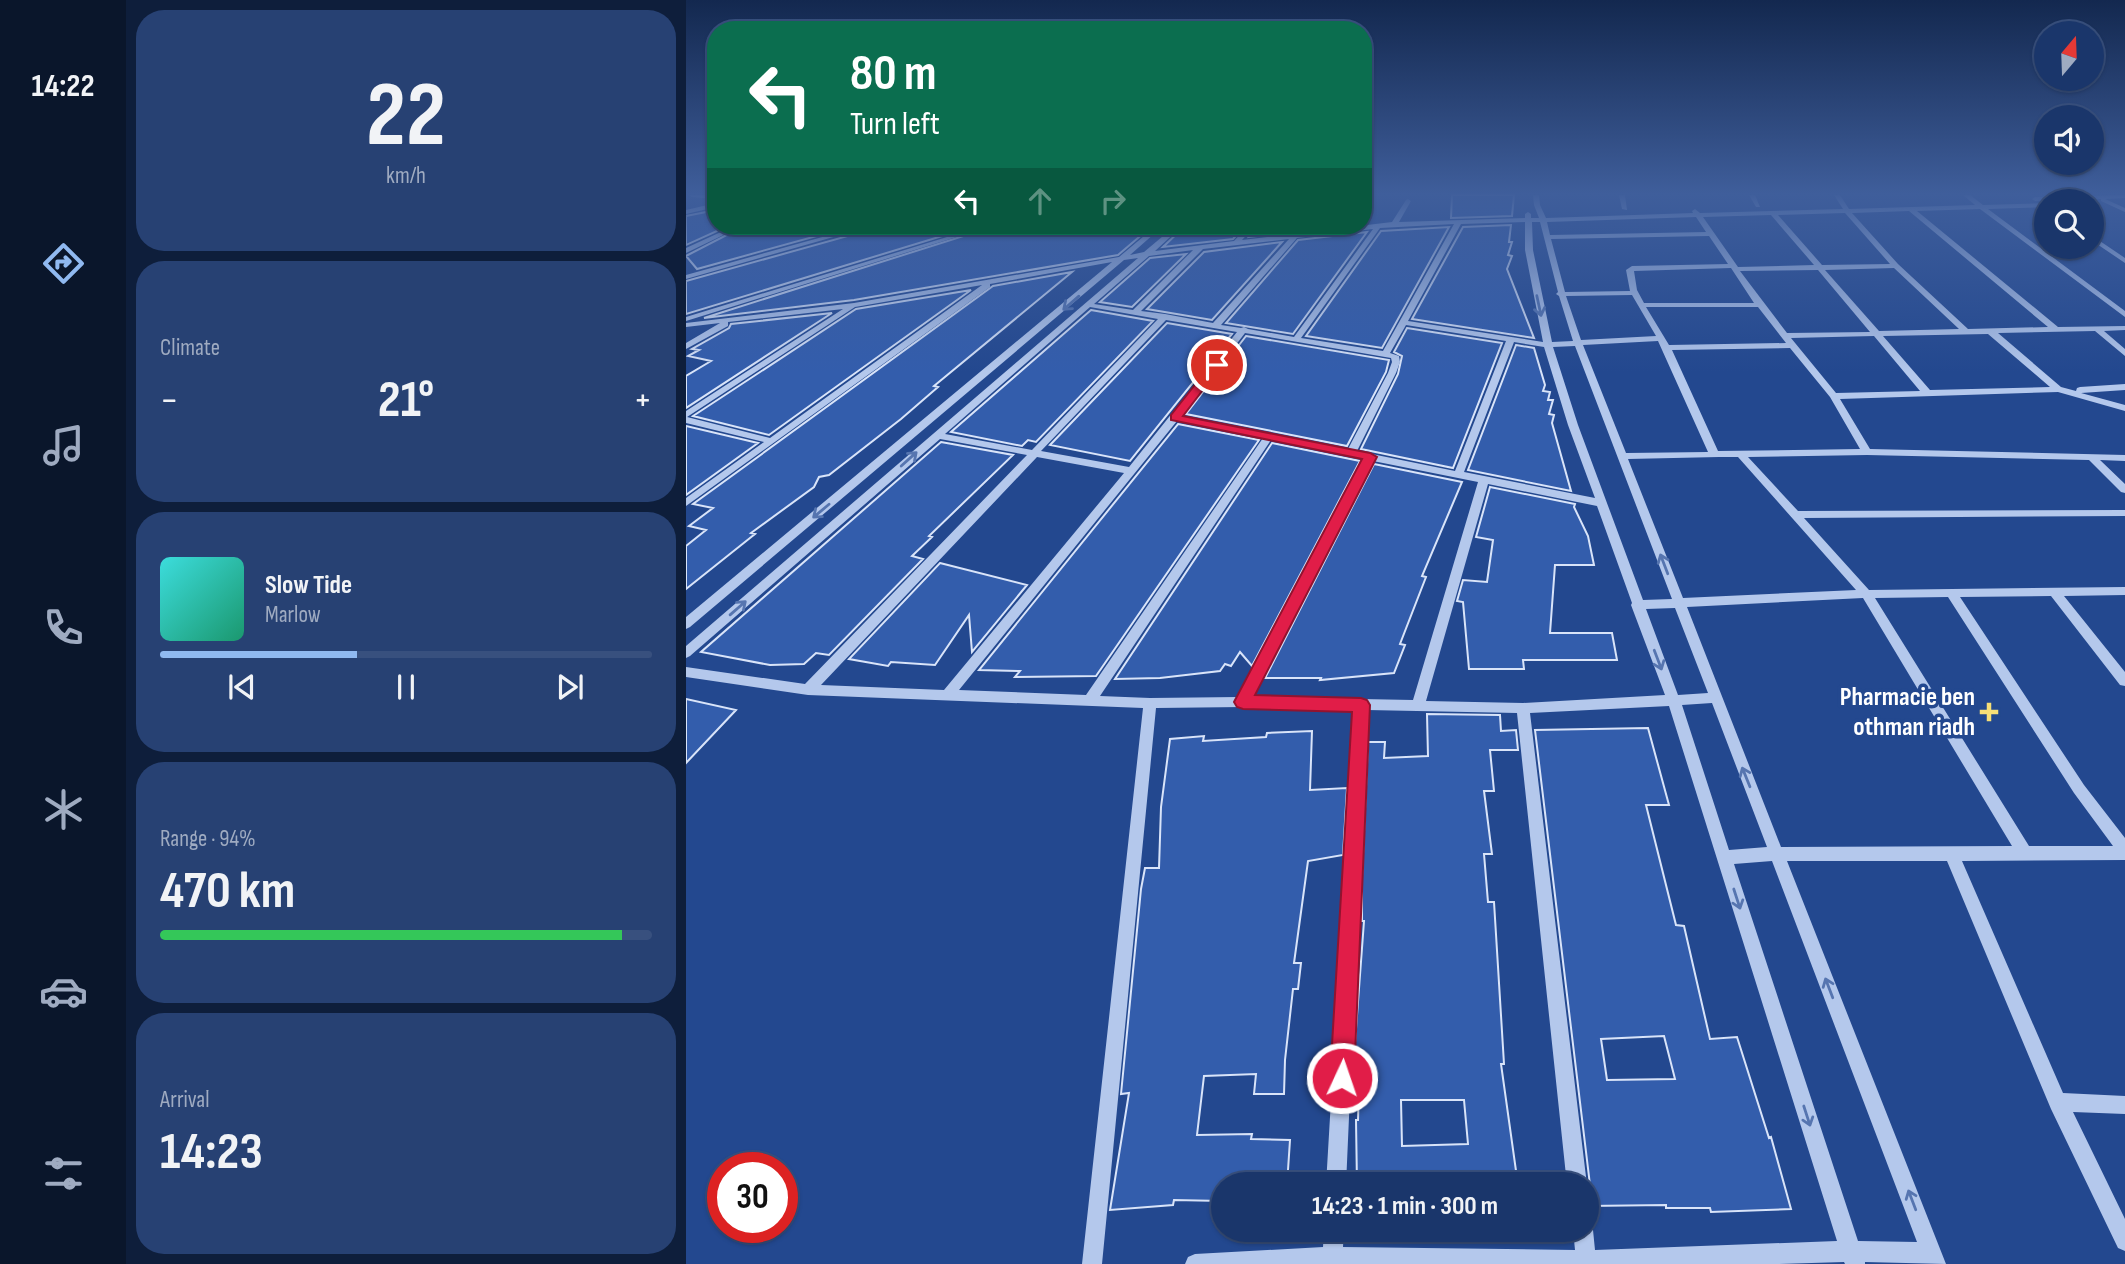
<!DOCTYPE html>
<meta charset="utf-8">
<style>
body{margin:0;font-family:"Sofia Sans Condensed",sans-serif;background:#274173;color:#f1f3f6;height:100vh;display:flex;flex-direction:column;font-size:26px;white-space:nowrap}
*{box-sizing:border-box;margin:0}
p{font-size:23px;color:#9fabc1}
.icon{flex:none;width:38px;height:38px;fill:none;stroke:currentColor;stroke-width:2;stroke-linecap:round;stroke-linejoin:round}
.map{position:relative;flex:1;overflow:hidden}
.panel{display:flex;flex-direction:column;gap:10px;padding:10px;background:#0e1e3b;width:560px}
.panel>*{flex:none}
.hud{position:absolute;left:21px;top:21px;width:665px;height:214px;border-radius:28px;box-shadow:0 2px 5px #0004,0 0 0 2px #38507e;background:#0b6e4f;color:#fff;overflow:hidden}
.needle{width:46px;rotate:19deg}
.buttons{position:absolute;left:1348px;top:21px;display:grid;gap:14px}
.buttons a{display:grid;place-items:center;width:70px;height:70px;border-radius:50%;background:#1a366b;box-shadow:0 2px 5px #0004,0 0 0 2px #38507e;font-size:35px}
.speed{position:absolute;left:21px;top:1152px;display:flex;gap:14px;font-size:35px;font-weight:700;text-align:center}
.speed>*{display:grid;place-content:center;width:91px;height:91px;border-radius:50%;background:#1a366b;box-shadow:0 2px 5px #0004,0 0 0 2px #38507e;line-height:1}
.speed .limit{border:10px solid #d22;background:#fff;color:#111}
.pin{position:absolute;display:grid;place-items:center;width:60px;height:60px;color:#fff;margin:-30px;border:4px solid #fff;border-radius:50%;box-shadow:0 2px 7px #0007}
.me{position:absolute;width:77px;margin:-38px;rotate:3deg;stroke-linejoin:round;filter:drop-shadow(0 0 5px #0008)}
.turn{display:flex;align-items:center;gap:24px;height:147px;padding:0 28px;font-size:32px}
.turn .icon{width:91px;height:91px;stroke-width:2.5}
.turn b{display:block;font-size:49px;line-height:60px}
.lanes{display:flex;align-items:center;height:66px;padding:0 28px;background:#0003;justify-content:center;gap:35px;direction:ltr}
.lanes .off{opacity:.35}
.big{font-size:52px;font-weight:700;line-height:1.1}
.panel .tile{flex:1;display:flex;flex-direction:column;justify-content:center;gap:10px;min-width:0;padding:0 24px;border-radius:28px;background:#274173}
.panel .dial{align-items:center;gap:0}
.dial b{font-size:91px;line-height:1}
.song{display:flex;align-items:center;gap:21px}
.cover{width:84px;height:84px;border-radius:10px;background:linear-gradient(135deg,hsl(180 70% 55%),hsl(160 70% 35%))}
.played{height:7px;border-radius:4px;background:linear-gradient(90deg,#90b9f0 40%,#38507e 40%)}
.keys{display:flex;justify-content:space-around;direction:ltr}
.heat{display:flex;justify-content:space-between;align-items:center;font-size:38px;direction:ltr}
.charge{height:10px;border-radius:5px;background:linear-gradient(90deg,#34c759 94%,#38507e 0)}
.trip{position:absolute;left:525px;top:1172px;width:388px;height:70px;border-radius:35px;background:#1a366b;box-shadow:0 2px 5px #0004,0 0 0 2px #38507e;font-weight:700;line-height:70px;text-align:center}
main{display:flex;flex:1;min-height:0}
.tabs{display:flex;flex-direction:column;width:126px;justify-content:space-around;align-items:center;background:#0a162b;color:#9fabc1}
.tabs .icon{width:49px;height:49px}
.tabs .on{color:#90b9f0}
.tabs b{font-size:32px;color:#f1f3f6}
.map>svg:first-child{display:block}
</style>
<main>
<nav class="tabs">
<b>14:22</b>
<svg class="icon on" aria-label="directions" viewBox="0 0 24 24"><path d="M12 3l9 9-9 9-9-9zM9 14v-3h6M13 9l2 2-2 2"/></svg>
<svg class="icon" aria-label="music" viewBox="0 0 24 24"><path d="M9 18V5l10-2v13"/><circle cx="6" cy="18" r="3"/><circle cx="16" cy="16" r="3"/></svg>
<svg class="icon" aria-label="phone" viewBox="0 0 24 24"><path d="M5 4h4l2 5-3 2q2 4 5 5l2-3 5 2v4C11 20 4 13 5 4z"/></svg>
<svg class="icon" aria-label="climate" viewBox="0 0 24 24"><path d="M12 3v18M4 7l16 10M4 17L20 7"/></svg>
<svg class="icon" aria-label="car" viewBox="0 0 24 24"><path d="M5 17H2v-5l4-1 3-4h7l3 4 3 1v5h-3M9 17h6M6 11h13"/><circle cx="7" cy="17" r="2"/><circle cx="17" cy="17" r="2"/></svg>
<svg class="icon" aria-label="filters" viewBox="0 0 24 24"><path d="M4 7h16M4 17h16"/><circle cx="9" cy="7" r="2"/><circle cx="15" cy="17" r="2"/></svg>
</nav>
<section class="panel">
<div class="tile dial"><b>22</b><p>km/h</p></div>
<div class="tile"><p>Climate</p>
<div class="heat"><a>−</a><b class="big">21°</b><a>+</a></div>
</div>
<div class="tile">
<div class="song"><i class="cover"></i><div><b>Slow Tide</b><p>Marlow</p></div></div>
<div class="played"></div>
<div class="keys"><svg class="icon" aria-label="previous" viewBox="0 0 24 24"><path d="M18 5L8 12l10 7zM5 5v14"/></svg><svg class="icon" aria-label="pause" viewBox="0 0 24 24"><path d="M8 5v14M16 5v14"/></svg><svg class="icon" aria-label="next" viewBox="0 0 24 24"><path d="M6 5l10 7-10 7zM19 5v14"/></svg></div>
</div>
<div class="tile"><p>Range · 94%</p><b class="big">470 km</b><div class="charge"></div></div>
<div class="tile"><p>Arrival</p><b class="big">14:23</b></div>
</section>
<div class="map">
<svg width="1439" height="1264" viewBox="0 0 1439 1264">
<rect width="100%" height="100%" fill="#23488f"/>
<path fill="#335dac" stroke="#d9e4f9" stroke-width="2" fill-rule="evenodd" d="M766,195H828L826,216L765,218Z
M30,210V226H42L0,245V216Z
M825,225L823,242H826L822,255L826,256L821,269L848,338L726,319L777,227Z
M58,226H167L11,269L0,256Z
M189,226H289L0,314V281L187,229Z
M309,226H466L432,255L168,300L18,318Z
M499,226H559L547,239L477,247Z
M572,226H653L563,237Z
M763,227L696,348L620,336L695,231Z
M681,232L607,334L540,323L612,240Z
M596,242L526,320L461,309L518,252Z
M500,254L446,307L414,302L464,258Z
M386,272L248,386L252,387L215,419L143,475L133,477L128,487L65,533L69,534L0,589V546L20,530L3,526L27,508L7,504L307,286Z
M285,290L83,435L7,416L170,309Z
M405,310L467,321L350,442L342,440L336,446L265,432Z
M146,313L0,408V376L25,361L2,356L13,350L6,349L43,328L45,324Z
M481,323L546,334L444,461L364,445Z
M721,328L816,343L767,468L675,449L712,374L716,356L708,352Z
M560,336L703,360L700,372L661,446L500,414Z
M830,345L848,348L859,385L857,391L864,392L862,400H867L863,414L868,415L866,423L885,491L782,470Z
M492,424L573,440L410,676L329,677L334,671L293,670Z
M0,426L72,443L0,495Z
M255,442L327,455L243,536L246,537L226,556L237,559L143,655L130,653L118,664L84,665L15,652Z
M586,443L674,461L566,666L554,652L545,666L539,664L534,671L474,678L429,679Z
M688,464L776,482L736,576L740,577L714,644L719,645L708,673L634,680L635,678H579Z
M804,487L889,504L888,507L902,536L908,565H869L864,633H926L931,660H837L838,669H783L777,602L771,601L777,580L801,582L807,540L790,537Z
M254,563L341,585L286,652L283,615L249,665L205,662L202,666L163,659Z
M0,699L50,710L0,763Z
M741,714L814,715L815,731L830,730L832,750H804L808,791H798L806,854H798L802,902H808L818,1064H815L832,1185H671L670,1120H672L674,1056H668L678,921H676V876L682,742H699L698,758L742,756ZM715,1100H778L782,1144L716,1146Z
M962,728L983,805H960L990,925L998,926L1024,1039L1051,1037L1083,1138L1085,1137L1105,1209L1025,1212L1024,1208H980V1205L901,1206L904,1185L849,730ZM978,1036L989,1079L921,1080L915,1039Z
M626,731L624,790L661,788L657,855L622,861L608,963H615L612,989H607L599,1060L598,1094H568L570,1074L518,1076L511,1135L566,1134L565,1139L604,1140L601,1185H537L536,1201L488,1200L487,1205L424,1210L443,1093L435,1094L455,889L459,868H473L475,807L484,739L518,736L517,741L580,737L581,733Z"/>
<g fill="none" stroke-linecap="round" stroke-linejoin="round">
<path fill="#b4c8ec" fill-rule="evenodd" d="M3,195H30V199L6,197Z
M847,195H853L854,205L860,218L1007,213L1006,211L1009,209L1014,213L1157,209L1148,195H1154L1163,209L1289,205L1277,195H1284L1297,205L1360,203V207L1302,209L1439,311V317L1294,209L1231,211L1372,327L1439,326V330L1418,331L1439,349V356L1409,331L1312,333L1375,387L1390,391L1391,388L1394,387L1439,384V390L1395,393L1439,405V411L1372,392L1154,399L1184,449L1439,455V461L1414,460L1439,484V493L1435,492L1403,460L1181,455L1062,457L1112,511L1439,510V516L1118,518L1183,590L1439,587V595L1378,596L1439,672V686L1434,685L1365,596L1274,597L1398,785L1439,838V860L1276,861L1377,1093L1439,1096V1114L1387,1112L1439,1219V1251L1432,1248L1365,1109L1261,861H1101L1260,1264L1179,1262V1264H1159L1158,1262L1093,1264H499L502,1257L509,1254L637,1247L638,1230H658L657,1247L889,1250L887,1230H901V1222L904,1223L907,1230L909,1250L1151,1241L983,706L844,713L901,1185H881L831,713L681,710L660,1185H640L668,710L557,707L470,708L416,1264H396L457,708L122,695L0,677V667L119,684L341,455L254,439L4,656L0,658V646L452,258L438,260L4,627L0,629V617L426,262L304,284V287L0,506V498L78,442L0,423V411L157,309L42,322V326L0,349V343L34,323L0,327V323L168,303L433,257L470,226H477L444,255L458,252L489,226H496L469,251L548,241L562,226H569L556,240L706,222L720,200L722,199L725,201L713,222L839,218V214L842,212L845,214V218H853L848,205ZM1223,211L1362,327L1282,329L1212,264L1166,213ZM1159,213L1204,264L1136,265L1092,215ZM1085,215L1128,265L1052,267L1017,217ZM1010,217L1020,232L864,235L861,222ZM839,222V250L857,342L722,321L775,224ZM846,222H854L872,292L870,294L873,296L887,341L866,342L847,250ZM768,224L697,351L615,338L694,228ZM687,229L608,337L562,329L558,327L555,328L535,325L611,238ZM1023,236L1042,264L946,266L940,270L944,291L879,292L865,239ZM603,239L527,323L479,314L455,311L517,249ZM507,250L447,310L408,304L463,256ZM1045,268L1068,303H958L951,290L948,271ZM1208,268L1273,329L1193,331L1139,270ZM1132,270L1184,332L1101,333L1054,271ZM296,285L84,438L1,417L169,307ZM946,295L970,336L895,340L880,296ZM404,307L472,319L346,450L259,434ZM960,307H1072L1100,343L983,345ZM480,320L551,332L443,467L355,451ZM720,325L820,341L769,471L671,451L710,373L714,362L713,356L704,353ZM559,333L705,358L706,362L702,373L662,449L495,416ZM1302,334L1364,387L1244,390L1197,336ZM1188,336L1234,391L1150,393L1105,338ZM972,341L1022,452L940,453L897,345ZM828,342L858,347L882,425L909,498L778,472ZM889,346L986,599L957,600L892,425L867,347ZM1104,348L1144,397L1174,449L1032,451L986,350ZM491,421L577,438L400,695L273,690ZM585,440L678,459L553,697L464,698L414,696ZM351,457L438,473L258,690L135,685ZM1033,457H1052L1170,590L997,598L942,459ZM687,461L792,482L727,700L566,697ZM802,484L911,506L946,603L945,605L979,695L837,703L740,701ZM1262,597L1388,793L1427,846H1343L1189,598ZM1177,598L1326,846L1095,847L1001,607ZM989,608L1022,693L992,695L960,609ZM1026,703L1081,847L1043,850L996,705ZM1086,861L1231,1242L1172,1241L1048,864Z
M933,195H939L941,210L936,209Z
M1063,195H1069L1074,207H1070Z
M1439,195V198L1419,199L1439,208V212L1415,201V199L1349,201L1346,199L1349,197Z
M30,203V207L0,214V210Z
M48,226H56L0,253V248Z
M176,226H186L0,279V275Z
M297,226H306L0,321V317Z
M1405,235L1439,258V263L1405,240Z"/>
</g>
<defs><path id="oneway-shaft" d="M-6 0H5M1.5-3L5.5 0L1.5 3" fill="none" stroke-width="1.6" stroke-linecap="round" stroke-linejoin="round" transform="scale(1.75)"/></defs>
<g stroke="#5675b0">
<use href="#oneway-shaft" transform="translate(385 303) rotate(139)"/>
<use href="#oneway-shaft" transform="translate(853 306) rotate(78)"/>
<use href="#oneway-shaft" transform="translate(223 459) rotate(-42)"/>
<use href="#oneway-shaft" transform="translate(135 511) rotate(140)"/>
<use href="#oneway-shaft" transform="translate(978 564) rotate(-111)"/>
<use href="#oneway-shaft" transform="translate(52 608) rotate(-41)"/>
<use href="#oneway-shaft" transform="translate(972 660) rotate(69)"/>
<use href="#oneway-shaft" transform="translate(1060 777) rotate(-112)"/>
<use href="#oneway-shaft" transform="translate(1051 899) rotate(72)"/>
<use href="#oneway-shaft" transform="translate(1143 988) rotate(-111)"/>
<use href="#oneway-shaft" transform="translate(1121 1116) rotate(72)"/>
<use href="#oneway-shaft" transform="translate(1226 1200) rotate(-111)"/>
</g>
<linearGradient id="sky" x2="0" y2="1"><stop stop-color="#13284f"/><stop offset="0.52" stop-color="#3f5e9b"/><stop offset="1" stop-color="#3f5e9b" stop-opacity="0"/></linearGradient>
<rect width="1439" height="372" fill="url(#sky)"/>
<path fill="#e11d48" stroke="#92132f" stroke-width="2" d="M531,361L536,365L497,416L684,453L691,457L569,695L675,698L681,700L684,705L668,1078L664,1087L656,1090L647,1087L644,1078L666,712L557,709L551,707L548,702L676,459L485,420V415L527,362Z"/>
<path fill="#f7df77" stroke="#23488f" stroke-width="2.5" d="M1299.5 701.5h7v7h7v7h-7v7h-7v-7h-7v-7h7z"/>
<g text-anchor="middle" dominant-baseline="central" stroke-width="7" stroke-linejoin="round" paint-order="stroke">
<g font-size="26" font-weight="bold" fill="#fff" stroke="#23488f" text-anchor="end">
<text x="1289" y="697">Pharmacie ben<tspan x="1289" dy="30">othman riadh</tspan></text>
</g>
</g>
</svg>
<div class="buttons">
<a><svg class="needle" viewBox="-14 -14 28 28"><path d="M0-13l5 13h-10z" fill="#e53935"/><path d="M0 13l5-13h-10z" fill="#9fabc1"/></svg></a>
<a><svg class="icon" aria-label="sound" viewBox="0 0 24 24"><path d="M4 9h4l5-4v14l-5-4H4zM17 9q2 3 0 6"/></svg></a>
<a><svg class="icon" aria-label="search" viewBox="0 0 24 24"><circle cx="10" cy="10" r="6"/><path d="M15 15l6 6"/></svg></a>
</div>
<div class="speed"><div class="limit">30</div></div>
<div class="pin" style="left:531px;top:365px;background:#d93025"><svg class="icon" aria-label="arrive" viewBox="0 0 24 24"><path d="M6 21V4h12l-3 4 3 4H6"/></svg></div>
<svg class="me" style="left:656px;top:1078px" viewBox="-20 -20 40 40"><circle r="17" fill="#e11d48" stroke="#fff" stroke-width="3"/><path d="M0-11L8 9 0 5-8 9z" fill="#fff"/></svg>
<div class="trip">14:23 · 1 min · 300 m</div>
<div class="hud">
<div class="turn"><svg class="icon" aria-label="left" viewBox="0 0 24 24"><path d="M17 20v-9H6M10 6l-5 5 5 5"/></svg><div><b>80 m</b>Turn left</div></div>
<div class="lanes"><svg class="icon" aria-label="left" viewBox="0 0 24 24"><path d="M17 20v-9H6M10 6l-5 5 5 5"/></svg><svg class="icon off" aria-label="ahead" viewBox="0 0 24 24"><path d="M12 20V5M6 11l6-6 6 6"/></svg><svg class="icon off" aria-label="right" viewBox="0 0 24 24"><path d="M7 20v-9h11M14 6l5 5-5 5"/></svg></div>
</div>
</div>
</main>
